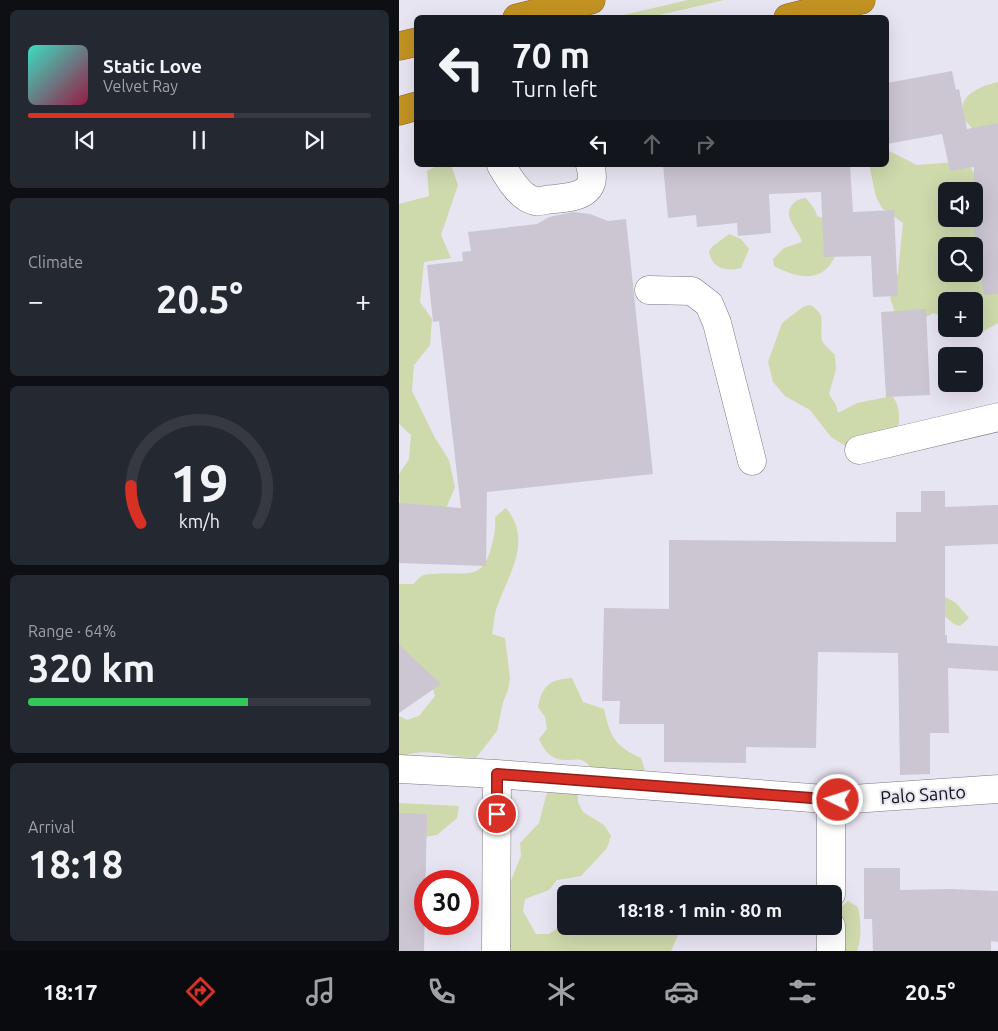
<!DOCTYPE html>
<meta charset="utf-8">
<style>
body{margin:0;font-family:Ubuntu,sans-serif;background:#242831;color:#f1f3f6;height:100vh;display:flex;flex-direction:column;font-size:19px;white-space:nowrap}
*{box-sizing:border-box;margin:0}
p{font-size:16px;color:#9ea1a6}
.icon{flex:none;width:28px;height:28px;fill:none;stroke:currentColor;stroke-width:2;stroke-linecap:round;stroke-linejoin:round}
.map{position:relative;flex:1;overflow:hidden}
.side{display:flex;flex-direction:column;gap:10px;padding:10px;background:#0d0f14;width:399px}
.side>*{flex:none}
.banner{position:absolute;left:15px;top:15px;width:475px;height:152px;border-radius:8px;box-shadow:0 5px 20px #0002;background:#171b24;color:#f1f3f6;overflow:hidden}
.buttons{position:absolute;left:539px;top:182px;display:grid;gap:10px}
.buttons a{display:grid;place-items:center;width:45px;height:45px;border-radius:8px;background:#171b24;box-shadow:0 5px 20px #0002;font-size:25px}
.speed{position:absolute;left:15px;top:870px;display:flex;gap:10px;font-size:25px;font-weight:700;text-align:center}
.speed>*{display:grid;place-content:center;width:65px;height:65px;border-radius:50%;background:#171b24;box-shadow:0 5px 20px #0002;line-height:1}
.speed .limit{border:8px solid #d22;background:#fff;color:#111}
.pin{position:absolute;display:grid;place-items:center;width:42px;height:42px;color:#fff;margin:-21px;border:2px solid #fff;border-radius:50%;box-shadow:0 1px 5px #0007}
.me{position:absolute;width:55px;margin:-28px;rotate:274deg;stroke-linejoin:round;filter:drop-shadow(0 0 4px #0008)}
.turn{display:flex;align-items:center;gap:18px;height:105px;padding:0 15px;font-size:22px}
.turn .icon{width:65px;height:65px;stroke-width:2.5}
.turn b{display:block;font-size:35px;line-height:42px}
.lanes{display:flex;align-items:center;height:48px;padding:0 15px;background:#0003;justify-content:center;gap:25px;direction:ltr}
.lanes .off{opacity:.35}
.big{font-size:38px;font-weight:600;line-height:1.1}
.side .widget{flex:1;display:flex;flex-direction:column;justify-content:center;gap:8px;min-width:0;padding:0 18px;border-radius:8px;background:#242831}
.side .dial{align-items:center;gap:0}
.dial svg{height:130px;overflow:visible;fill:none;stroke:#363941;stroke-width:7;stroke-linecap:round;text-anchor:middle}
.dial text{fill:#f1f3f6;stroke:none}
.song{display:flex;align-items:center;gap:15px}
.cover{width:60px;height:60px;border-radius:8px;background:linear-gradient(135deg,hsl(170 70% 55%),hsl(340 70% 35%))}
.played{height:5px;border-radius:2px;background:linear-gradient(90deg,#d93025 60%,#363941 60%)}
.keys{display:flex;justify-content:space-around;direction:ltr}
.heat{display:flex;justify-content:space-between;align-items:center;font-size:28px;direction:ltr}
.charge{height:8px;border-radius:4px;background:linear-gradient(90deg,#34c759 64%,#363941 0)}
.trip{position:absolute;left:158px;top:885px;width:285px;height:50px;border-radius:8px;background:#171b24;box-shadow:0 5px 20px #0002;font-weight:600;line-height:50px;text-align:center}
.menu{display:flex;height:80px;justify-content:space-around;align-items:center;background:#090b0e;color:#9ea1a6}
.menu .icon{width:35px;height:35px}
.menu .active{color:#d93025}
.menu b{font-size:22px;color:#f1f3f6}
main{display:flex;flex:1;min-height:0}
.map>svg:first-child{display:block}
</style>
<main>
<section class="side">
<div class="widget">
<div class="song"><i class="cover"></i><div><b>Static Love</b><p>Velvet Ray</p></div></div>
<div class="played"></div>
<div class="keys"><svg class="icon" aria-label="previous" viewBox="0 0 24 24"><path d="M18 5L8 12l10 7zM5 5v14"/></svg><svg class="icon" aria-label="pause" viewBox="0 0 24 24"><path d="M8 5v14M16 5v14"/></svg><svg class="icon" aria-label="next" viewBox="0 0 24 24"><path d="M6 5l10 7-10 7zM19 5v14"/></svg></div>
</div>
<div class="widget"><p>Climate</p>
<div class="heat"><a>−</a><b class="big">20.5°</b><a>+</a></div>
</div>
<div class="widget dial"><svg viewBox="0 0 100 80">
<path d="M14 69A42 42 0 1 1 86 69"/>
<path d="M14 69A42 42 0 0 1 8 46" stroke="#d93025"/>
<text x="50" y="56" font-size="32" font-weight="700">19</text>
<text x="50" y="72" font-size="11">km/h</text>
</svg></div>
<div class="widget"><p>Range · 64%</p><b class="big">320 km</b><div class="charge"></div></div>
<div class="widget"><p>Arrival</p><b class="big">18:18</b></div>
</section>
<div class="map">
<svg width="600" height="951" viewBox="0 0 600 951">
<rect width="100%" height="100%" fill="#e8e5f2"/>
<path fill="#ced9ac" fill-rule="evenodd" d="M289,0H325L252,17H216Z
M599,82V135L580,136L563,117C564,113 563,108 564,104C569,90 587,85 599,82Z
M488,150L518,165L557,162L569,164L593,199L599,278V323L578,335L564,336L558,329H575V301H548L547,317L534,313L511,327L499,321L491,298L499,273L504,223L483,208L477,197L471,169V165H488ZM548,191H575V219H548ZM548,246H575V274H548Z
M39,165H52L59,185L42,235L52,258L25,262L21,302L33,319L31,345L15,365L13,391L36,438L50,460L56,487L46,511L1,504L0,474L10,459L12,435L0,424V204L30,196L28,171Z
M407,198L416,210L418,216L424,218L437,254C425,284 399,279 375,266L374,259L385,248L403,242C400,230 383,218 393,205C397,200 401,199 407,198Z
M330,234L342,239L350,249L342,268C327,272 312,268 310,251L314,246Z
M411,305C429,315 420,324 423,340C425,346 432,350 436,355L437,369L430,394L437,405L439,413L458,403L493,396C501,405 501,417 499,429L458,448L445,445L432,437L411,410L386,396L374,382L369,362L383,323L404,307Z
M107,508C134,541 110,573 98,607C95,615 95,625 93,634L106,638L111,678L109,690L104,702L98,731L77,758C50,758 27,745 0,758V716L8,720L20,716L36,696L33,684L0,668V584H14C17,582 20,577 23,576C26,574 32,574 35,574C62,570 83,584 92,548C95,537 97,528 96,517Z
M546,597L557,603L570,618L561,626L555,624L545,616Z
M173,678L184,702L205,709C211,737 216,746 242,758L246,770L236,777H200C195,771 190,763 182,760C179,759 174,760 170,760C154,761 146,753 140,739L148,729L146,717L139,707C143,686 151,679 173,678Z
M160,775L179,787V802L184,812L205,825L212,836L208,848L182,876L158,880L150,890L126,899L124,911L137,934H150L166,923V926H283L272,951H110L102,905L122,856L121,843L140,823L147,796Z
M0,803L60,806L58,818L38,835L13,839L0,838Z
M449,901L459,907C462,921 463,937 458,951H416L434,914Z"/>
<path fill="#cbc6d2" d="M553,71L557,90L560,89L568,129L600,123V294L585,295L575,230V167L551,171L543,134L488,144V83Z
M264,165H451L454,212L495,210L499,296L474,297L472,256L425,257L422,192L370,194L372,233L339,236L338,223L298,227L297,215L269,218Z
M174,212L191,214L209,221L227,219L254,474L88,492L87,566L0,563V503L62,508L40,321L34,322L28,265L64,261L63,252L72,251L69,232L138,224L150,217Z
M527,309L531,395L487,397L482,312Z
M522,491H546V507L600,505V544L546,546V635H548V643L600,646V671L549,668L550,733H531V774L501,775L499,653L419,652L417,748L347,747V763L265,762V724H220L221,701H203L205,608L270,609V540L497,542V512H522Z
M0,645L42,684L0,713Z
M0,813L28,814L25,951H0Z
M465,868H501V890L552,889L600,891V942L592,941V951H474L473,919H465Z"/>
<g fill="none" stroke-linecap="round" stroke-linejoin="round">
<g stroke="#7a7783" stroke-width="29">
<path id="minor" d="M102,165C109,177 121,198 136,201C141,202 149,199 155,199C177,197 200,194 191,165
M250,290L293,291L310,304L318,323L353,461
M460,450L600,417
M0,769L98,774L439,800L600,789
M432,894V799
M97,951L98,774
M432,951V926"/>
</g>
<g stroke="#85661f" stroke-width="29">
<path id="highway" d="M118,18L192,0
M389,18L462,0
M0,46L18,42
M0,111L18,106"/>
</g>
<use href="#minor" stroke="#fff" stroke-width="28"/>
<use href="#highway" stroke="#c29323" stroke-width="28"/>
</g>
<g fill="none" stroke-linecap="round" stroke-linejoin="round">
<g stroke="#8d1f18" stroke-width="12">
<path id="route" d="M98,814V774L439,800"/>
</g>
<use href="#route" stroke="#d93025" stroke-width="9"/>
</g>
<g text-anchor="middle" dominant-baseline="central" stroke-width="4" stroke-linejoin="round" paint-order="stroke">
<g font-size="18" fill="#141317" stroke="#e8e5f2">
<text transform="translate(524 794) rotate(-4)">Palo Santo</text>
</g>
</g>
</svg>
<div class="buttons">
<a><svg class="icon" aria-label="sound" viewBox="0 0 24 24"><path d="M4 9h4l5-4v14l-5-4H4zM17 9q2 3 0 6"/></svg></a>
<a><svg class="icon" aria-label="search" viewBox="0 0 24 24"><circle cx="10" cy="10" r="6"/><path d="M15 15l6 6"/></svg></a>
<a>+</a>
<a>−</a>
</div>
<div class="speed"><div class="limit">30</div></div>
<div class="pin" style="left:98px;top:814px;background:#d93025"><svg class="icon" aria-label="arrive" viewBox="0 0 24 24"><path d="M6 21V4h12l-3 4 3 4H6"/></svg></div>
<svg class="me" style="left:439px;top:800px" viewBox="-20 -20 40 40"><circle r="17" fill="#d93025" stroke="#fff" stroke-width="3"/><path d="M0-11L8 9 0 5-8 9z" fill="#fff"/></svg>
<div class="trip">18:18 · 1 min · 80 m</div>
<div class="banner">
<div class="turn"><svg class="icon" aria-label="left" viewBox="0 0 24 24"><path d="M17 20v-9H6M10 6l-5 5 5 5"/></svg><div><b>70 m</b>Turn left</div></div>
<div class="lanes"><svg class="icon" aria-label="left" viewBox="0 0 24 24"><path d="M17 20v-9H6M10 6l-5 5 5 5"/></svg><svg class="icon off" aria-label="ahead" viewBox="0 0 24 24"><path d="M12 20V5M6 11l6-6 6 6"/></svg><svg class="icon off" aria-label="right" viewBox="0 0 24 24"><path d="M7 20v-9h11M14 6l5 5-5 5"/></svg></div>
</div>
</div>
</main>
<nav class="menu">
<b>18:17</b>
<svg class="icon active" aria-label="directions" viewBox="0 0 24 24"><path d="M12 3l9 9-9 9-9-9zM9 14v-3h6M13 9l2 2-2 2"/></svg>
<svg class="icon" aria-label="music" viewBox="0 0 24 24"><path d="M9 18V5l10-2v13"/><circle cx="6" cy="18" r="3"/><circle cx="16" cy="16" r="3"/></svg>
<svg class="icon" aria-label="phone" viewBox="0 0 24 24"><path d="M5 4h4l2 5-3 2q2 4 5 5l2-3 5 2v4C11 20 4 13 5 4z"/></svg>
<svg class="icon" aria-label="climate" viewBox="0 0 24 24"><path d="M12 3v18M4 7l16 10M4 17L20 7"/></svg>
<svg class="icon" aria-label="car" viewBox="0 0 24 24"><path d="M5 17H2v-5l4-1 3-4h7l3 4 3 1v5h-3M9 17h6M6 11h13"/><circle cx="7" cy="17" r="2"/><circle cx="17" cy="17" r="2"/></svg>
<svg class="icon" aria-label="filters" viewBox="0 0 24 24"><path d="M4 7h16M4 17h16"/><circle cx="9" cy="7" r="2"/><circle cx="15" cy="17" r="2"/></svg>
<b>20.5°</b>
</nav>
